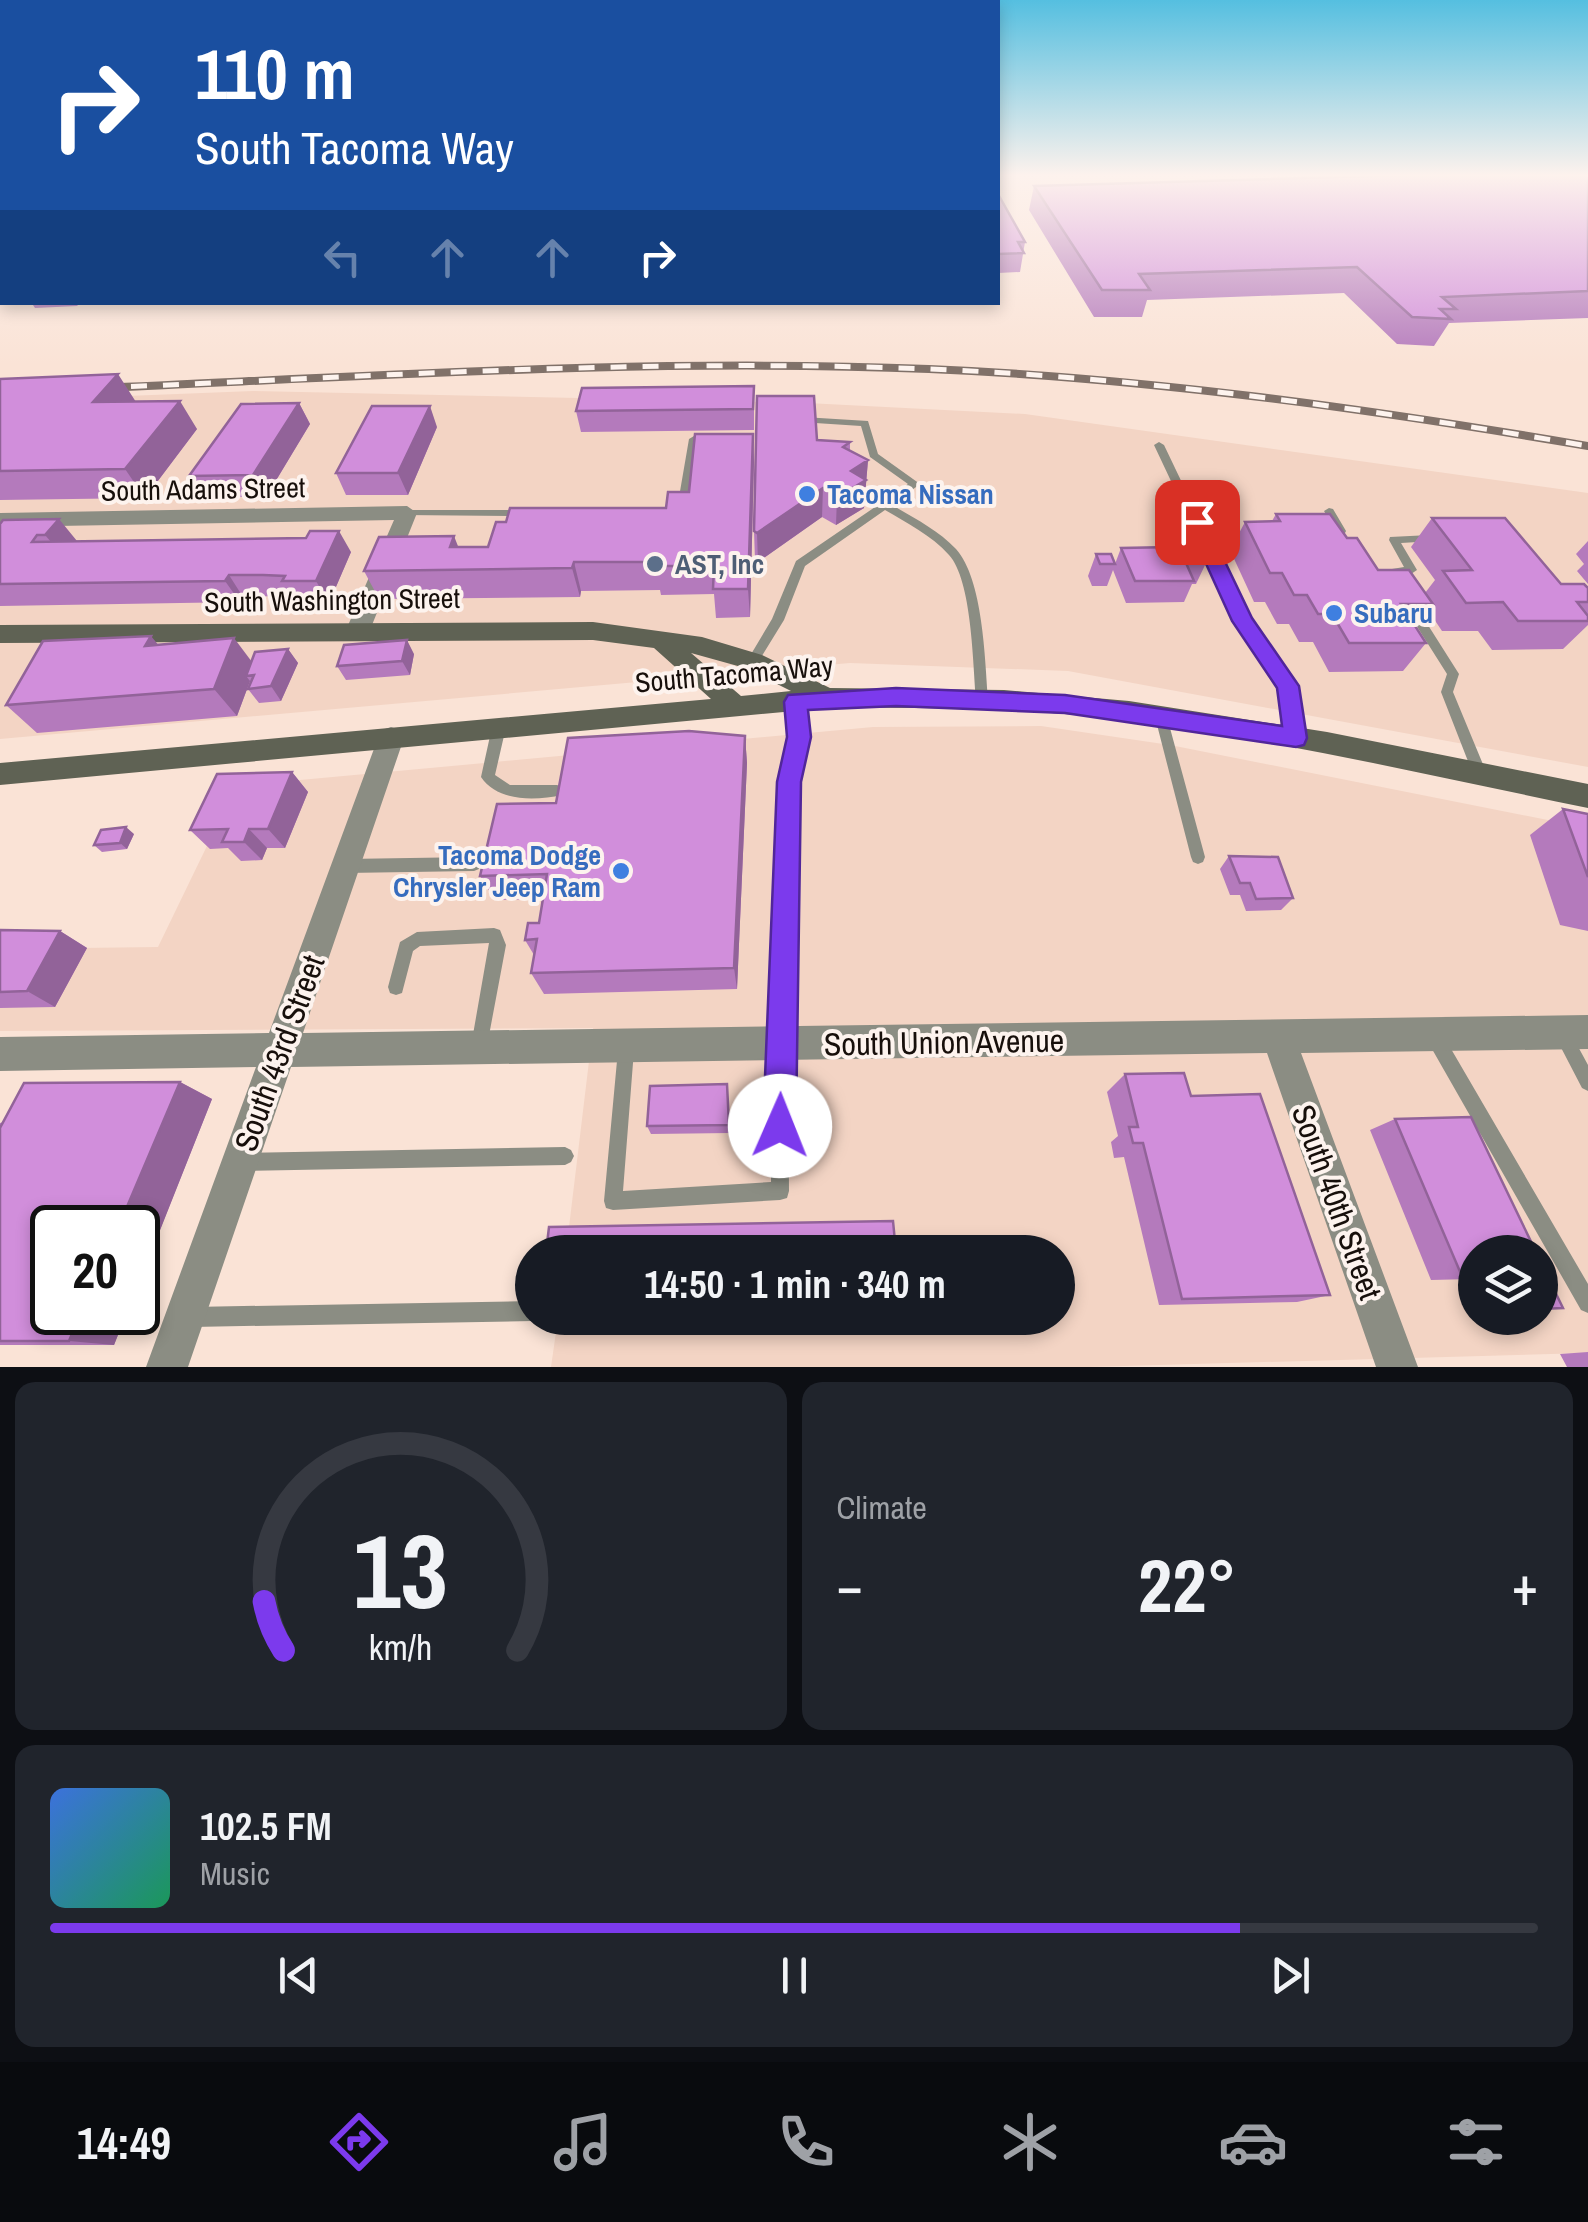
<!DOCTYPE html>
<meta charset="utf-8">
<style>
body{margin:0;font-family:"Archivo Narrow",sans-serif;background:#20242c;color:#f1f3f6;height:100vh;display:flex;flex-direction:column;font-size:38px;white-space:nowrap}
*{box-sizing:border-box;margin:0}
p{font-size:32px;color:#9ea1a6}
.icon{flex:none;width:55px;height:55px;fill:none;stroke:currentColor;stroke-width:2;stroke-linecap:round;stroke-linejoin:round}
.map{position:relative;height:1367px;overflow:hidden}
.details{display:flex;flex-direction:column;gap:15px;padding:15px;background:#0d0f14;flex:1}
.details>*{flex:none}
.top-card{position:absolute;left:0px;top:0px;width:1000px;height:305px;box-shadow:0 5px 15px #0003;background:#1a4fa0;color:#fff;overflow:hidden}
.controls{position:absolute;left:1458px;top:1235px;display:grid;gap:20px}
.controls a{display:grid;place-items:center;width:100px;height:100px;border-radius:50%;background:#171b24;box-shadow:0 5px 15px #0003;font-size:50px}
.speed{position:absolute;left:30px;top:1205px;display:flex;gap:20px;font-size:50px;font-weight:700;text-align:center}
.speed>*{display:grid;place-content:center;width:130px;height:130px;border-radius:50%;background:#171b24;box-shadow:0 5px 15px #0003;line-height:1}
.speed .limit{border:5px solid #111;border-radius:15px;background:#fff;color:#111}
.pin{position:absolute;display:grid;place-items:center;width:85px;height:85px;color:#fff;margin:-42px;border-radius:20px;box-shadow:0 5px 15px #0006}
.me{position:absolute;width:110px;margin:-55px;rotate:1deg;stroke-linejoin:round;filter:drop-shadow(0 0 8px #0008)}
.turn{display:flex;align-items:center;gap:35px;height:210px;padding:0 30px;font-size:45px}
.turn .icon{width:130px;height:130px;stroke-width:2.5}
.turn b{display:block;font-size:70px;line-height:85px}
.lanes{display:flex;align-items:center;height:95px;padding:0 30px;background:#0003;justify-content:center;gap:50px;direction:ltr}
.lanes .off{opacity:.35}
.big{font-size:75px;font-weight:700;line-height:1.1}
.details .tile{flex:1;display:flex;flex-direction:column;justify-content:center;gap:15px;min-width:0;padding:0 35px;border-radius:20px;background:#20242c}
.details .dial{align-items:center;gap:0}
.dial svg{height:260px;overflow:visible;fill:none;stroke:#363941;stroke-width:7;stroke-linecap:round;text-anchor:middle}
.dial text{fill:#f1f3f6;stroke:none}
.song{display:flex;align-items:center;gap:30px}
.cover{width:120px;height:120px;border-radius:15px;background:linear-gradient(135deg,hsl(220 70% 55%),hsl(150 70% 35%))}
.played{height:10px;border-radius:5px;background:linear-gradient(90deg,#7c3aed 80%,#363941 80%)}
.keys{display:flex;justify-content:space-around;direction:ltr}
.heat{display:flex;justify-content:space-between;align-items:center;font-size:55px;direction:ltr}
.details .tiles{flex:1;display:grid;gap:15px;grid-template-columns:1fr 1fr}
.tile:last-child{grid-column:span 2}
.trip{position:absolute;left:515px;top:1235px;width:560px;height:100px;border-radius:50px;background:#171b24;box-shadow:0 5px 15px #0003;font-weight:700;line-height:100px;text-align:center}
.dock{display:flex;height:160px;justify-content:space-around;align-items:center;background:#090b0e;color:#9ea1a6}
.dock .icon{width:70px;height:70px}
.dock .selected{color:#7c3aed}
.dock b{font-size:45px;color:#f1f3f6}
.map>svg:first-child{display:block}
</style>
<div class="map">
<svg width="1588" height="1367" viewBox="0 0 1588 1367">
<rect width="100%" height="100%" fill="#fae3d6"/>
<path fill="#f3d4c4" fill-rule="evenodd" d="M253,391L807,403L1025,414L1588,493V767L1068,671L850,663L0,739V401Z
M1041,726L1170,745L1588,828V1353L1089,1367H551L558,1318H1058V1252H566L593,1028L0,1031V949L158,947L236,786L873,727ZM1475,1252H1540V1318H1475Z"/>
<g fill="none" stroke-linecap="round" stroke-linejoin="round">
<path fill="#8b8d83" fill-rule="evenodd" d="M803,417L868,421L878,454L920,484L892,505C914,518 938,530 956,549C983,579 985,659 988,699L986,702H978L976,699C973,664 972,580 949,555C931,535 907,523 885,510L805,566L784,620L757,664H749L747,661L772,619L796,561L878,505L879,502L884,501L908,484L870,457L861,426L800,422L798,420Z
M694,436L699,439L688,503L683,506L678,503L689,439Z
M1159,442L1164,445L1207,535L1252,534L1257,538L1252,542H1211L1248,619L1294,686L1303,738L1301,742H1291L1289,738L1282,687L1237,621L1154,445Z
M1329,508L1333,509L1346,531L1345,533L1341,534L1337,533L1324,511Z
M407,510H524L529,513L524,516L403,515V511Z
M1430,535L1435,539L1434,541L1401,543L1417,570L1411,574L1392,575L1390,572L1392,569L1404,567L1389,540L1390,537Z
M1410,602L1414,603L1459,674L1453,692L1487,774L1485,778L1480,780L1475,778L1473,774L1441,692L1447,674L1404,606Z
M796,697L800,698L802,702C806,748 795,793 793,839C788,956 788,1074 789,1191L787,1198L780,1200L613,1210L606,1208L604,1201L618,1050L620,1044L626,1042L632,1044L634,1050L623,1191L771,1182C771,1068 772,953 779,839C781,793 792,748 790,702L792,698Z
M1161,712L1166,713L1167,717L1205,857L1203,862L1198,864L1193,862L1191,857L1155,717L1156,713Z
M499,722L504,723L506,727L495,775L510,785H557L562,787L564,791L562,795C535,801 498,802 481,777L492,727L494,723Z
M474,857L479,859L481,864L479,869L474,871L346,873L341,871L339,866L341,861L346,859Z
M494,928L500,930L506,945L487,1046L485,1052L479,1054L473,1052L471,1046L489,943L420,946L413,951L402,993L396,995L390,993L388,987L400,942L417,932Z
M1434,1028L1440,1030L1588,1284V1313L1581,1310L1428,1042L1426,1036L1428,1030Z
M1563,1028L1569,1030L1588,1065V1091L1582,1088L1555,1036L1557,1030Z
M565,1147L571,1150L574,1156L571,1162L565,1165L243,1171L237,1168L234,1162L237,1156L243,1153Z
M532,1301V1318H539L532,1321L192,1327L185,1324L182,1317L185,1310L192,1307Z"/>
<path fill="#8b8d83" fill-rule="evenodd" d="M407,506L417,513L370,630L358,639L346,630L394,520L0,527V513Z
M391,727L400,730L404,738L303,1033L1588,1015V1049L1301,1053L1418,1367H1376L1267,1053L291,1067L188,1367H146L256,1067L0,1071V1037L269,1033L378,738L382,730Z"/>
<path fill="#5f6254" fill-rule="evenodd" d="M593,622L702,637L762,655L830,688L1004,690L1129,701L1327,732L1588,784V808C1436,777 1285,741 1131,721C1030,708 929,707 827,708L0,785V763L711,699L654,648L593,640L0,643V625ZM691,653L745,668L791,691L741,696Z"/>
<g stroke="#807169" stroke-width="8">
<path id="rail" d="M99,388C376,376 652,358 929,369C1150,378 1370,409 1588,446"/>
</g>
<use href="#rail" stroke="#fdf3ee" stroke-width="5" stroke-dasharray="16" stroke-linecap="butt"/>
</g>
<path fill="#b47abc" d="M1588,174V318L1449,323L1434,346L1397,344L1344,293L1147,300L1142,317H1094L1029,210L1034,186Z
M998,194L1025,242L1020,272L998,273Z
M31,302H81L77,306L35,308Z
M0,379L136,401L197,429L145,498L0,500Z
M299,403L310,424L266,497H204L189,476Z
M754,407V430L581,432L576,411Z
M437,427L408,495H346L336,473Z
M753,434L754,462L750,617L716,618L714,594L661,595L660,590L581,591L580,597L379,599L364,571L458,547H488L666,508L689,492Z
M817,440L850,442V451L868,460L864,508L836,525L822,517L758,562L755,560L754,531Z
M1276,514L1347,538L1378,570L1425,593L1435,580L1411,547L1432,518L1561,584L1588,588V625L1563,649L1492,650L1478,631H1442L1428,610L1415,626L1426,643L1403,671L1329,672L1313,642H1299L1289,624H1277L1265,602H1254L1230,550L1245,522L1272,521Z
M0,524L77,541L351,552L329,603H296L292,597L277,596L243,597L240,602L0,606Z
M1169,538L1206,563L1196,584H1192L1184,602L1126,603L1113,570L1107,586H1092L1088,576L1096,554L1115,564L1121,548L1165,547Z
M1588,541V584L1577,571L1584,564L1576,554Z
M158,645L252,662L288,649L298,663L281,701L259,703L248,689L250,681L237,716L37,733L6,705Z
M414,654L410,675L346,680L337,666Z
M745,736L747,763L737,989L544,994L531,973L534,955L525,940L539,923L543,899L495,900L480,876L556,803Z
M292,772L308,792L285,848H267L262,860L241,861L228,848L210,849L190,830Z
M1563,809L1588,814V931L1560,925L1530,835Z
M134,834L127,849L102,852L94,845Z
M1229,856L1293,898L1281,910L1246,911L1240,895H1230L1220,869Z
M0,930L60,931L87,948L55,1007L0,1008Z
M1125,1074L1191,1096L1330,1295L1297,1302L1159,1305L1124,1157L1114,1158L1111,1142L1118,1136L1107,1092Z
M180,1082L212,1099L114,1345H0V1123Z
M727,1084L730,1133L651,1134L647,1126Z
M1395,1119L1475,1252V1285L1472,1279L1431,1280L1370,1130Z
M547,1318H661L552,1320Z
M1588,1352V1367H1567L1560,1354Z"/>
<path fill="#926399" d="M118,374L136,402H93Z
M180,401L197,429L145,498L125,469Z
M299,403L310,424L266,497L253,475Z
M430,406L437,427L408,495L398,473Z
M753,434L754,462L750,617L748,589Z
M868,460L864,508L836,525L837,497L851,471Z
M823,488L822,517L758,562L757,533Z
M59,519L77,541L64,557L45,535Z
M339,531L351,552L329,603L316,581Z
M454,536L465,564L450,547Z
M574,562L581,591L580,597L572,568Z
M229,575L243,597L240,602L225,581Z
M151,636L174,664L145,646Z
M234,638L255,666L246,676L250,681L237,716L214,689Z
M407,640L414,654L410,675L402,661Z
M288,649L298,663L281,701L271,686Z
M745,736L747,763L737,989L734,968Z
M292,772L308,792L285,848L268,829Z
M126,827L134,834L127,849L120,843Z
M249,829L267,848L262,860L244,842Z
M60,931L87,948L55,1007L27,991Z
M180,1082L212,1099L138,1286V1228H118Z
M81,1312H127L114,1345L69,1341Z"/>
<path fill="#d18edb" stroke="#926399" stroke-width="2.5" d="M1435,174H1588V291L1442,297L1456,309H1440L1451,319L1412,317L1357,267L1139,274L1150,290H1102L1034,186Z
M998,194L1025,242H1018L1024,253L998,254Z
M118,374L93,402L180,401L125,469L0,471V379Z
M754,386L753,409L576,411L582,388Z
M757,396H814L817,440L850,442L843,447L868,460L851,471L866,480L837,497L823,488L757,533L754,531Z
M299,403L253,475L189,476L241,404Z
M372,406H430L398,473H336Z
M695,434H753L748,589H713L714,566H656V562H574L572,568L364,571L379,537L454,536L450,547H488L496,522H506L510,508H666L668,492H689Z
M1276,514H1330L1347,538H1357L1378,570H1409L1433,604H1401L1426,643H1349L1332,614H1318L1307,595H1294L1282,573H1270L1245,522L1280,521Z
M1432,518H1505L1561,584H1584L1588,588V602H1577L1588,616V621H1518L1503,602L1466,603L1443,571L1472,570Z
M59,519L45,535H37L32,542L306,538L310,531H339L316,581H282L285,576L263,575H229L225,581L0,584V524L3,520Z
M1194,537L1206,563H1186L1194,581H1135L1121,548L1173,547L1169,538Z
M1096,554H1111L1115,564H1100Z
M151,636L145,646L234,638L214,689L6,705L43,641Z
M407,640L402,661L337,666L344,645Z
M288,649L271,686L248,689L254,675L246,676L255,652Z
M689,731L745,736L734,968L531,973L537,939L525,940L528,923H539L547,874L480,876L497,804L556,803L568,738Z
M292,772L268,829H249L244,842H222L228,829L190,830L217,774Z
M1563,809L1588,814V877Z
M126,827L120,843L94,845L101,830Z
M1229,856L1278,857L1293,898L1256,899L1250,883H1240Z
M0,930L60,931L27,991L0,992Z
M1184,1073L1191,1096L1260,1094L1330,1295L1182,1299L1143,1143H1133L1129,1127H1138L1125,1074Z
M180,1082L118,1228H52V1312H81L69,1341H0V1128L24,1083Z
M727,1084L729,1125L647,1126L650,1086Z
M1471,1117L1536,1252H1475V1273L1461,1274L1395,1119Z
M893,1221L896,1252H546L549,1227Z
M1540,1261L1563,1308L1540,1309Z"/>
<linearGradient id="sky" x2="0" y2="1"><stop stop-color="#55bfe0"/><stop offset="0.48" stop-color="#fdf2ed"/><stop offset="1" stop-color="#fdf2ed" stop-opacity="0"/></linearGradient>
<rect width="1588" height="365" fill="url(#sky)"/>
<path fill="#7c3aed" stroke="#51269a" stroke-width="2.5" d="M1197,516L1206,522L1252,618L1299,686L1307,738L1304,745L1296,747L1065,713L896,706L808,710L811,737L801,782L796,1126L791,1137L780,1142L768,1137L763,1126L777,782L787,737L784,702L788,695L896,688L1065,695L1282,726L1277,688L1232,621L1187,522Z"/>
<g fill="#3f7fe0" stroke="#fdf3ee" stroke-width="4">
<circle cx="807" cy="494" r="10"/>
<circle cx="1334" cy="613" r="10"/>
<circle cx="621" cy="871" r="10"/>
</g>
<circle fill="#5c6f8a" stroke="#fdf3ee" stroke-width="4" cx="655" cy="564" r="10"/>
<g text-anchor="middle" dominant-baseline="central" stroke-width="8" stroke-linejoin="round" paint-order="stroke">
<g font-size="28" fill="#170f0b" stroke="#fdf3ee">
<text transform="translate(203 489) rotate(-1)">South Adams Street</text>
<text transform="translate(332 600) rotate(-1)">South Washington Street</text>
<text transform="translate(734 674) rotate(-5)">South Tacoma Way</text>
</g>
<g font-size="28" font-weight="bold" fill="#366cbe" stroke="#fdf3ee" text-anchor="start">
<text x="827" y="494">Tacoma Nissan</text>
<text x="1354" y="613">Subaru</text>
<text x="601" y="855" text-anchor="end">Tacoma Dodge<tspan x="601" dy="32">Chrysler Jeep Ram</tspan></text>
</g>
<g font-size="28" font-weight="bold" fill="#4e5e75" stroke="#fdf3ee" text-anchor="start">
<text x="675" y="564">AST, Inc</text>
</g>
<g font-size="32" fill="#170f0b" stroke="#fdf3ee">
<text transform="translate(944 1042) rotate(-1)">South Union Avenue</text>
<text transform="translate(279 1053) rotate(-70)">South 43rd Street</text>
<text transform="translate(1337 1202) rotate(70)">South 40th Street</text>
</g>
</g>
</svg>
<div class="controls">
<a><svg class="icon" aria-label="layers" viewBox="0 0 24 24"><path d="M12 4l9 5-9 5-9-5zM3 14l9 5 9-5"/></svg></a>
</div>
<div class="speed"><div class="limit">20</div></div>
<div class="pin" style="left:1197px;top:522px;background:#d93025"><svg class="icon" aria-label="arrive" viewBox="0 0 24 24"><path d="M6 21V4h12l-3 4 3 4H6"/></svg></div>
<svg class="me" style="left:780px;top:1126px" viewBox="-20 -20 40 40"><circle r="19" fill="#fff"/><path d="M0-13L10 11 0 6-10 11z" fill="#7c3aed"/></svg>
<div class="trip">14:50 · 1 min · 340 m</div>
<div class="top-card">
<div class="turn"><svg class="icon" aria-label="right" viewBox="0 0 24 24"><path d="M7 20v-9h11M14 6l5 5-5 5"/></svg><div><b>110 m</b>South Tacoma Way</div></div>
<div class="lanes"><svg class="icon off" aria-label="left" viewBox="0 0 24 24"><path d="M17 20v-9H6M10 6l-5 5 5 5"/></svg><svg class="icon off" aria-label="ahead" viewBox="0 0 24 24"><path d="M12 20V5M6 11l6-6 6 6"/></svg><svg class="icon off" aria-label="ahead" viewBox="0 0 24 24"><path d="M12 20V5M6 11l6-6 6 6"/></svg><svg class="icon" aria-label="right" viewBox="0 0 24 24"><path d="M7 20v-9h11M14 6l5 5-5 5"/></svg></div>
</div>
</div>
<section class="details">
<div class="tiles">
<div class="tile dial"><svg viewBox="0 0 100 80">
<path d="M14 69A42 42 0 1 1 86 69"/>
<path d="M14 69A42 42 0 0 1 8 54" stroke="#7c3aed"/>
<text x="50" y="56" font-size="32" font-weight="700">13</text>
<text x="50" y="72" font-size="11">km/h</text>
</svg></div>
<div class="tile"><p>Climate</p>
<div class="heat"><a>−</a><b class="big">22°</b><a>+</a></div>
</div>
<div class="tile">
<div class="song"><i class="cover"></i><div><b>102.5 FM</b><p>Music</p></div></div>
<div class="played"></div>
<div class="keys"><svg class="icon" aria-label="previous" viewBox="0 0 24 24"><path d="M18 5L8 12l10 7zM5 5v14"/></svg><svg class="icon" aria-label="pause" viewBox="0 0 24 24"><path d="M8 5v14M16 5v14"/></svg><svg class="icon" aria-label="next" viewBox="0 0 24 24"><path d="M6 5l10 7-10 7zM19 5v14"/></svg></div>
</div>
</div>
</section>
<nav class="dock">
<b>14:49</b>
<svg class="icon selected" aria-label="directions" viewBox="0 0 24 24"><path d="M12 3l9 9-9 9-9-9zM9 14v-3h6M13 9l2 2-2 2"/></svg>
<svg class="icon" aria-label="music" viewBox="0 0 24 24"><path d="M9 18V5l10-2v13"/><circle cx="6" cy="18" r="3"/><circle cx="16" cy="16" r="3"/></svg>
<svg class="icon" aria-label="phone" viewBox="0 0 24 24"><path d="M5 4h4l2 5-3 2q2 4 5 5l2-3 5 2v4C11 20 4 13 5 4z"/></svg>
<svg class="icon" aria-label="climate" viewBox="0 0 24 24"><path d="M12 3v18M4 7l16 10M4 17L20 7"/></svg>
<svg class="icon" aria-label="car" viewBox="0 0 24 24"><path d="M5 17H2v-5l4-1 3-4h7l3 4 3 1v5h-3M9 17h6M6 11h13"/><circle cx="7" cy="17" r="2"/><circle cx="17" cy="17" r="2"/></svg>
<svg class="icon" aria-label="filters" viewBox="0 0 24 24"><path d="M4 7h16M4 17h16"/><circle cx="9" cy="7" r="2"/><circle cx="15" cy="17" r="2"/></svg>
</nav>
